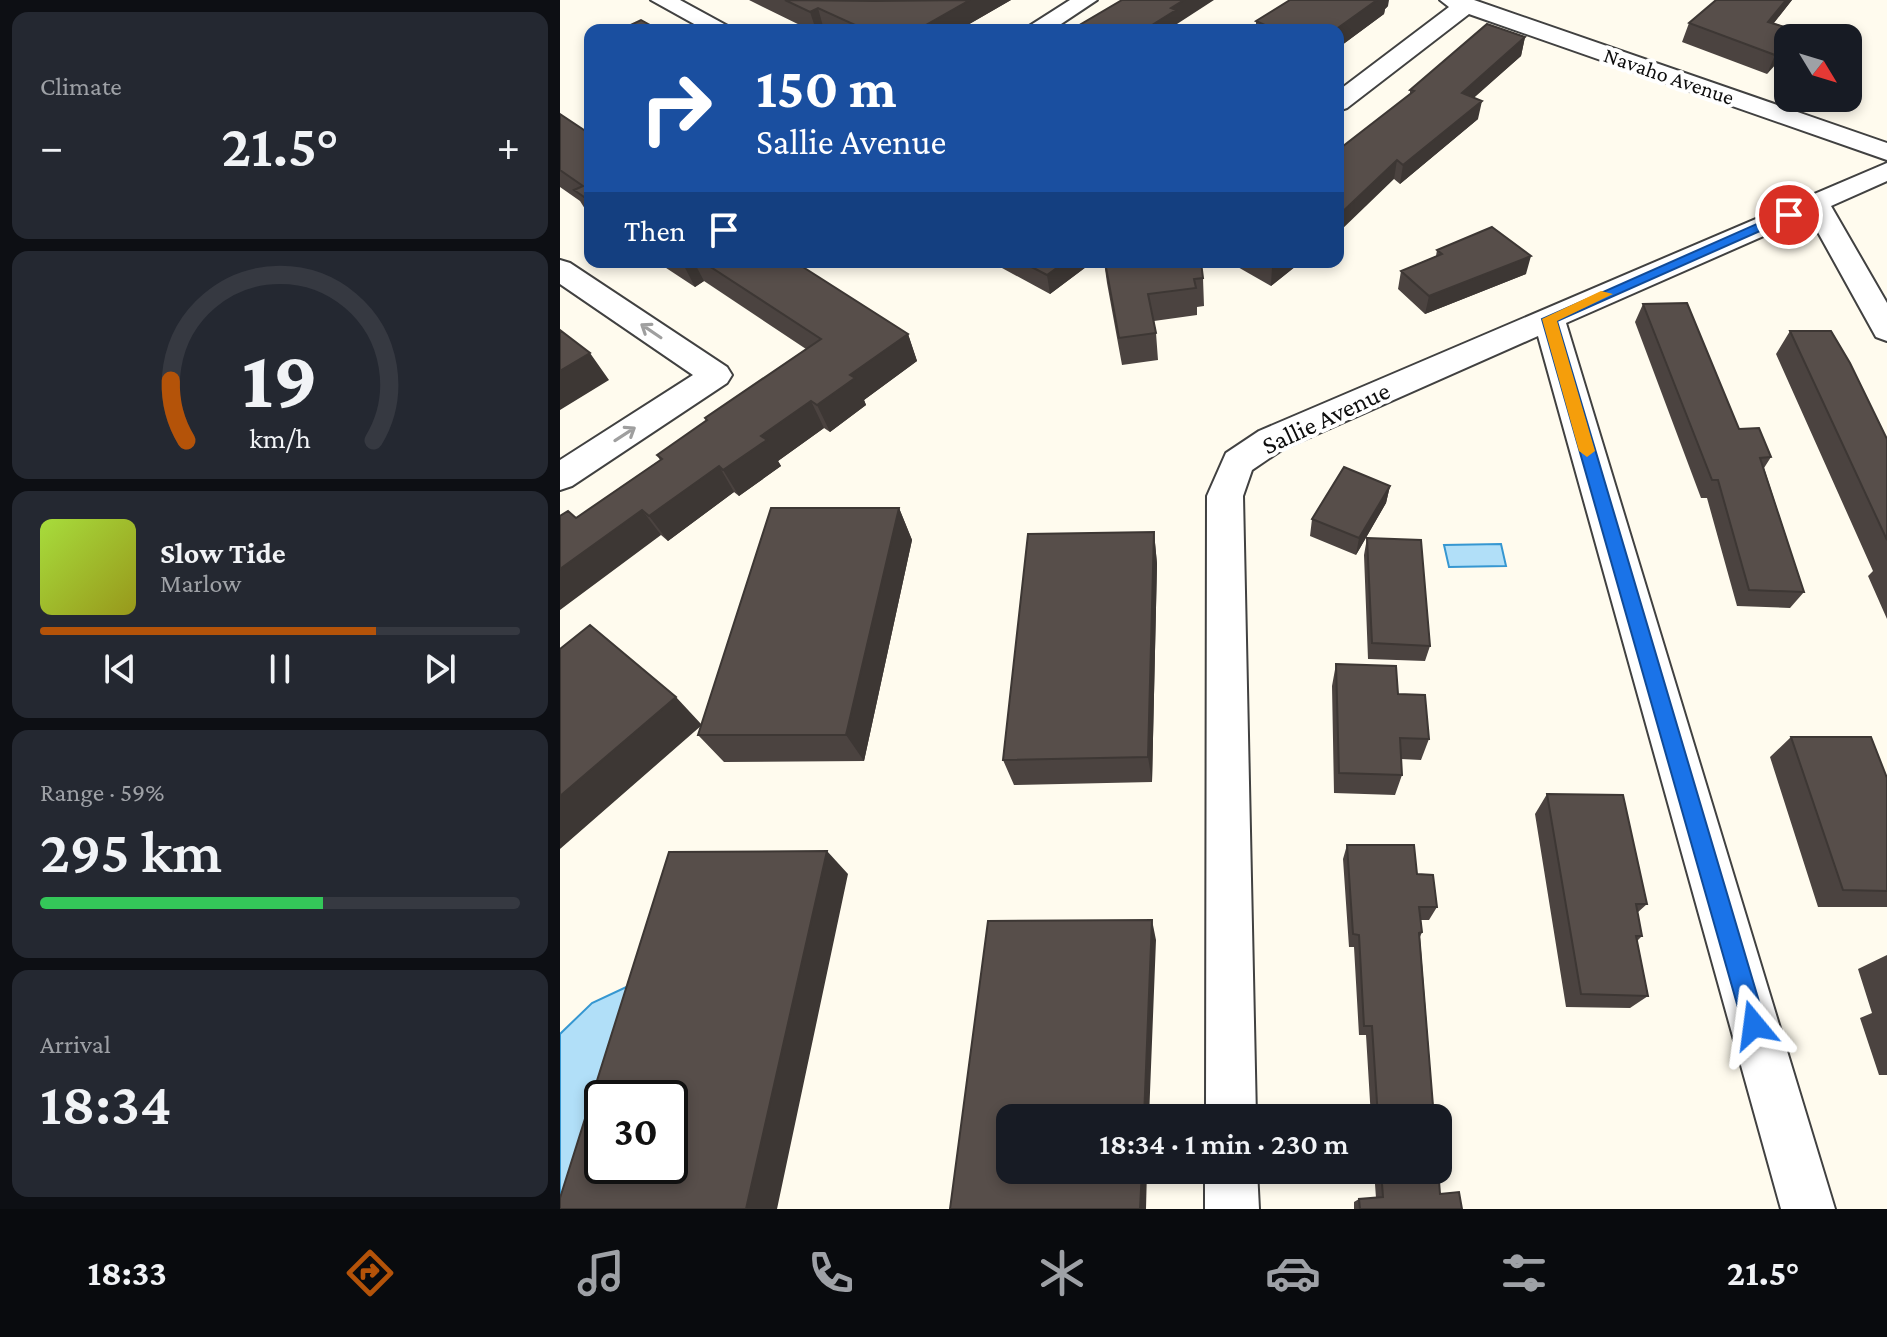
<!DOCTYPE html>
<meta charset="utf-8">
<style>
body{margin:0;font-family:"Crimson Pro",serif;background:#242831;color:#f1f3f6;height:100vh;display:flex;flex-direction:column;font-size:30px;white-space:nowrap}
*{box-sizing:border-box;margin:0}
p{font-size:26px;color:#9ea1a6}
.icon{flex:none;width:44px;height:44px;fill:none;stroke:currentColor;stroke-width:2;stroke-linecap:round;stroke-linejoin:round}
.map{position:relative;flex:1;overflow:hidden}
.sheet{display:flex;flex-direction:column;gap:12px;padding:12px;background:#0d0f14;width:560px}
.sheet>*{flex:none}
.banner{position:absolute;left:24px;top:24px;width:760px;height:244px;border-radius:16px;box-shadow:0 4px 12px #0003;background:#1a4fa0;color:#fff;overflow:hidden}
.needle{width:52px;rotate:128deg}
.controls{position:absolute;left:1214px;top:24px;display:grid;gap:16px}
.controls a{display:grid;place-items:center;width:88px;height:88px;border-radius:16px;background:#171b24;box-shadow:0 4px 12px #0003;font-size:40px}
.speed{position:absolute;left:24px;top:1080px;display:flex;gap:16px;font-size:40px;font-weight:700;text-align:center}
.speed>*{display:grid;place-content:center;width:104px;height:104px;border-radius:50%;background:#171b24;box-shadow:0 4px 12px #0003;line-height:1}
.speed .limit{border:4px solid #111;border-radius:12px;background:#fff;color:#111}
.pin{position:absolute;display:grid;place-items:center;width:68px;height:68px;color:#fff;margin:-34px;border:4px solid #fff;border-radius:50%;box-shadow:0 2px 8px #0007}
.me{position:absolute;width:88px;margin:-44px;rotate:344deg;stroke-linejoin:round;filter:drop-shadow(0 0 6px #0008)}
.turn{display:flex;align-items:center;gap:28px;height:168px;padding:0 40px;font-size:36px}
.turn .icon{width:104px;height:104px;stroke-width:2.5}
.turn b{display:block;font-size:56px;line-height:68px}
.then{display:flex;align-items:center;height:76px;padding:0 40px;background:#0003;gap:16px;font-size:30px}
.big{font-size:60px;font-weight:600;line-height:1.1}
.sheet .card{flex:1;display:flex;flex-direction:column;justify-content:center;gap:12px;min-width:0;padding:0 28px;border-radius:16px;background:#242831}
.sheet .dial{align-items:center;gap:0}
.dial svg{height:208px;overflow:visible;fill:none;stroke:#363941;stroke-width:7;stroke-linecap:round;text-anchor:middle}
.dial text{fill:#f1f3f6;stroke:none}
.song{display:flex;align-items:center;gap:24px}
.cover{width:96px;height:96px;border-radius:12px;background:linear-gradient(135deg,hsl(80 70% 55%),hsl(60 70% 35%))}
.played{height:8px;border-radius:4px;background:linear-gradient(90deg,#b45309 70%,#363941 70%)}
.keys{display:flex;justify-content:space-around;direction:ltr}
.heat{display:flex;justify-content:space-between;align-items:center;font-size:44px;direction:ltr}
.charge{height:12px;border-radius:6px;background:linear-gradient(90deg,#34c759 59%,#363941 0)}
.trip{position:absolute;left:436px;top:1104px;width:456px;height:80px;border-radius:16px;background:#171b24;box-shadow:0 4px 12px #0003;font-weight:600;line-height:80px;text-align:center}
.dock{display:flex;height:128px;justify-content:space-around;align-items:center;background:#090b0e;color:#9ea1a6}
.dock .icon{width:56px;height:56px}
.dock .on{color:#b45309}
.dock b{font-size:36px;color:#f1f3f6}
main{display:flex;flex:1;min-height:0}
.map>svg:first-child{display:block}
</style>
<main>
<section class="sheet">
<div class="card"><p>Climate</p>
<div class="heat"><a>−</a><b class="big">21.5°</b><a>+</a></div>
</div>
<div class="card dial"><svg viewBox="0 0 100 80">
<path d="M14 69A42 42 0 1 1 86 69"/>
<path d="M14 69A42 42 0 0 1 8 46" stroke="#b45309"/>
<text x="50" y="56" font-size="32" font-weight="700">19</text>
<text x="50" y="72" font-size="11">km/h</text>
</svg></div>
<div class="card">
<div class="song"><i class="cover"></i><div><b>Slow Tide</b><p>Marlow</p></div></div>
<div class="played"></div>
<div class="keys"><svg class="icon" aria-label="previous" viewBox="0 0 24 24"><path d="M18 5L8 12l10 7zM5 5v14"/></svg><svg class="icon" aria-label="pause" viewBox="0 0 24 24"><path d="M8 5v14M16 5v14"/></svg><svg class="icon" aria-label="next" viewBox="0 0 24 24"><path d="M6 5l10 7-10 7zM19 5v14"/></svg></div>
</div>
<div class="card"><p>Range · 59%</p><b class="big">295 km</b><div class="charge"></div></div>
<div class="card"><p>Arrival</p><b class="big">18:34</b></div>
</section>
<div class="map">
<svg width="1327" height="1209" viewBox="0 0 1327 1209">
<rect width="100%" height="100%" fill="#fffbee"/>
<path fill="#b1dff8" stroke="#3697d1" stroke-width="2" d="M941,544L946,566L889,567L884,545Z
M75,983L0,1209V1034L32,1003Z"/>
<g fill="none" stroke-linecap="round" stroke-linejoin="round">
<g stroke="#414141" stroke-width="4">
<path id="street" d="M91,0H120L175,30H145Z
M510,0H537L492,30H463Z
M880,0H914L1327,143V160L909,14L787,108L778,111V91L889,7Z
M1327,163V181L1271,206L1327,303V341L1316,337L1249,216L1006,323L1275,1209H1221L978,336L723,449L692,470L683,496L696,1118H646L647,496L666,453L699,431Z
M0,260L10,263L167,367L172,375L167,383L12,486L0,490V460L133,375L0,284Z
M645,1170H697L699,1209H645Z"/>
</g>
<use href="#street" fill="#fff" fill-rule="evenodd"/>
</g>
<path fill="#4b4340" d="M189,0H451L399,30H250Z
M1156,0H1232L1214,23L1238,31L1207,74L1122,42L1129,23Z
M828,6L825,9L824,14L778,48V30H696V21Z
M965,37L961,56L914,97L918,119L840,184L834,179L778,150L850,95V90Z
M0,114L30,134V217L20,201L0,187Z
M877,250L966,274L865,314L838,289L841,271L876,256Z
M97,262H235L348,334L357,361L304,400L306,405L270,432L264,428L218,461L221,466L179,496L174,492L108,541L101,535L16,518L100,460L97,455L146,421L145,418L246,349L144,281L135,287Z
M431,262H525L526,267L490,294Z
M544,262L643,278L644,306L637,307V315L594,321L596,333L598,360L562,365L547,283Z
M676,262H741L711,286L676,266Z
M1083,304L1179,429L1211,457L1204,468L1244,592L1230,608L1177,606L1147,498H1141L1075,322Z
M1230,331L1327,439V619L1308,576L1313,571L1216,354Z
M830,486L826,503L796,555L750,536L752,519Z
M339,508L352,540L304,761L164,762L138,735L142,725Z
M594,532L597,564L592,782L454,785L443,760Z
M807,538L870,646L865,661L808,659L804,555Z
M776,664L838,694L869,739L861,760L841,759L842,775L835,795L774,793L772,686Z
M1231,737L1327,778V907H1258L1210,757Z
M987,794L1087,904L1077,913L1082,936L1077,941L1088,996L1070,1008L1006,1007L975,814Z
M787,845L857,874L877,907L869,920H861L862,932L860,937L874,1118H811L806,1035H799L794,947H789L783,859Z
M1327,955V1076V1075H1319L1300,1018L1312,1013L1298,969Z
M814,1170H878L880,1194L902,1209H794V1202L799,1199L816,1198Z"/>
<path fill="#3d3734" d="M410,0H451L399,30H357Z
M624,0H654L617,24V29L615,30H584L611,8Z
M817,0H829L828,6L825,9L824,14L778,48V30H775Z
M1226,0H1232L1200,40L1208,22Z
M258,8L264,30H256L250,12Z
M965,37L961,56L898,112L902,93Z
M1228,42V51L1207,74L1215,55Z
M922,101L918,119L840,184L843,165Z
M837,160L834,179L778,233V216Z
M971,256L966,274L865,314L869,296Z
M122,262H134L144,281L135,287Z
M505,262H525L526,267L490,294L487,275Z
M718,262H741L711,286L712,267Z
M348,334L357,361L304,400L306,405L270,432L257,405L290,375Z
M30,353L49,380L0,410V371Z
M251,401L264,428L218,461L221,466L179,496L163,470L201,436Z
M159,466L174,492L108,541L89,516Z
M830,486L826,503L796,555L799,538Z
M339,508L352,540L304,761L286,735Z
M82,510L101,535L0,610V569Z
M594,532L597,564L592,782L588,757Z
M116,697L142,725L0,849V796Z
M267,851L288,874L217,1209H186Z
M592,920L596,940L589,1118H584Z
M582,1170H587L586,1209H580Z"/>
<path fill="#574e4a" stroke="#3d3734" stroke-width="2" fill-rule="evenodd" d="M225,0L314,1L410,0L357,30H306L258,8L250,12Z
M562,0H624L611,8L616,10L584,30H511Z
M730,0H817L775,30H702L707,26L696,21Z
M1156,0H1226L1208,22L1238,31L1231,38H1228V42L1215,55L1129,23Z
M81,20L99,30H60Z
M927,24L965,37L902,93L922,101L843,165L837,160L778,216V150L854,91L850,90Z
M0,114L30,134V201L14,190L23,186L0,170Z
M932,227L971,256L869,296L841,271L882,254L877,250Z
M143,262H235L348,334L290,375L295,378L257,405L251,401L201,436L207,440L163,470L159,466L89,516L82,510L0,569V516L8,511L16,518L102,459L97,455L147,420L145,418L261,339Z
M462,262H505L487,275Z
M545,262H641L643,278L634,279L636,288L588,294L596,333L559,338Z
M703,262H718L712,267Z
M1127,303L1179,429L1199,428L1211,457L1200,458L1244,592L1189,590L1158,480H1152L1083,304Z
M0,330L30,353L0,371Z
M1230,331H1271L1290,363L1327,439V540Z
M784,467L830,486L799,538L752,519Z
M211,508H339L286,735H138Z
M594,532L588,757L443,760L468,534Z
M807,538L861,540L870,646L812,643Z
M30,625L116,697L0,796V649Z
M776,664L836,666L838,694L865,695L869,739L840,738L842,775L779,773Z
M1231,737H1311L1327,778V891L1283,890Z
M987,794L1063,795L1087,904H1076L1082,936H1076L1088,996L1021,994Z
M787,845H854L857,874L873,875L877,907H859L862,932L859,933L874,1118H818L812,1026H804L799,935L793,934Z
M267,851L186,1209H0V1198L109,852ZM42,1098H110V1166H42Z
M592,920L584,1118H450V1170H582L580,1209H390L428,921Z
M878,1168L880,1194L899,1192L902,1209H800L799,1199L823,1197L821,1170H878Z"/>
<defs><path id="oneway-shaft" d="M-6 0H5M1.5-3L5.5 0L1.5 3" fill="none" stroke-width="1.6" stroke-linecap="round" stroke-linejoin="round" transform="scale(2)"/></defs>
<g stroke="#9f9f9f">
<use href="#oneway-shaft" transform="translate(91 331) rotate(-146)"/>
<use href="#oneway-shaft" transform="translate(65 434) rotate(-33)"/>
</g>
<path fill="#1a73e8" stroke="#114b97" stroke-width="2" d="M1224,212L1236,215L997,321L1206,1025L1202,1033L1194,1037L1186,1033L1183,1025L982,319Z"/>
<path fill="#f59e0b" d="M1041,291L1053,294L997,321L1035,451L1027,457L1019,451L982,319Z"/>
<g text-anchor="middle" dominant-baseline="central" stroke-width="8" stroke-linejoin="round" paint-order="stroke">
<g font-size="22" fill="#0e0e0e" stroke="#fff">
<text transform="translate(1109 76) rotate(19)">Navaho Avenue</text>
</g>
<g font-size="26" fill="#0e0e0e" stroke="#fff">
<text transform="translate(766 418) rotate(-25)">Sallie Avenue</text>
</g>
</g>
</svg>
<div class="controls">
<a><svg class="needle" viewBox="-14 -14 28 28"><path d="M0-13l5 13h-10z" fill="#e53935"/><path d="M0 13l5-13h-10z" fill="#9ea1a6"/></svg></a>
</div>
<div class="speed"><div class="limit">30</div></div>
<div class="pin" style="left:1229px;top:215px;background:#d93025"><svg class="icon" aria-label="arrive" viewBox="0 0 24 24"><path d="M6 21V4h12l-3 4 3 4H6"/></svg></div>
<svg class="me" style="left:1194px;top:1025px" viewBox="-20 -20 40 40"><path d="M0-17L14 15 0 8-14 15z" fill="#1a73e8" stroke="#fff" stroke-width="4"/></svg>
<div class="trip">18:34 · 1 min · 230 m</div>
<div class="banner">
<div class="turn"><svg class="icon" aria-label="right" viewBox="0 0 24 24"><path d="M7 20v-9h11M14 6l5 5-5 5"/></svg><div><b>150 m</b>Sallie Avenue</div></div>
<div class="then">Then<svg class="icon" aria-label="arrive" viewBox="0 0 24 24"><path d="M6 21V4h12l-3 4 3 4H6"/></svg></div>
</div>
</div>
</main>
<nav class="dock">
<b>18:33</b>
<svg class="icon on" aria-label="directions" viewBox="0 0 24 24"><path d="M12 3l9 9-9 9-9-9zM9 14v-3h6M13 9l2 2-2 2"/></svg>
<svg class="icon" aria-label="music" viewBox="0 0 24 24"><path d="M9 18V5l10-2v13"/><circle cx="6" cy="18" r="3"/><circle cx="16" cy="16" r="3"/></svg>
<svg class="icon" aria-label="phone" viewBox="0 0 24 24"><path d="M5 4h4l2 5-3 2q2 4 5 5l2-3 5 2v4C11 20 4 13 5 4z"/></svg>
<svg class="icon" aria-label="climate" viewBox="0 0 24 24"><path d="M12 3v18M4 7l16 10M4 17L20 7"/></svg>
<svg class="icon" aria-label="car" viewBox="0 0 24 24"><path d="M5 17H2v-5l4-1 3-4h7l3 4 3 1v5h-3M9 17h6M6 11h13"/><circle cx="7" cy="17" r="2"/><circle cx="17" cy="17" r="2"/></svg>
<svg class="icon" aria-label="filters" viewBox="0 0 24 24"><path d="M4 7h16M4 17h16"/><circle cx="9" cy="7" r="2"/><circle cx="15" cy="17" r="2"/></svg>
<b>21.5°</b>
</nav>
